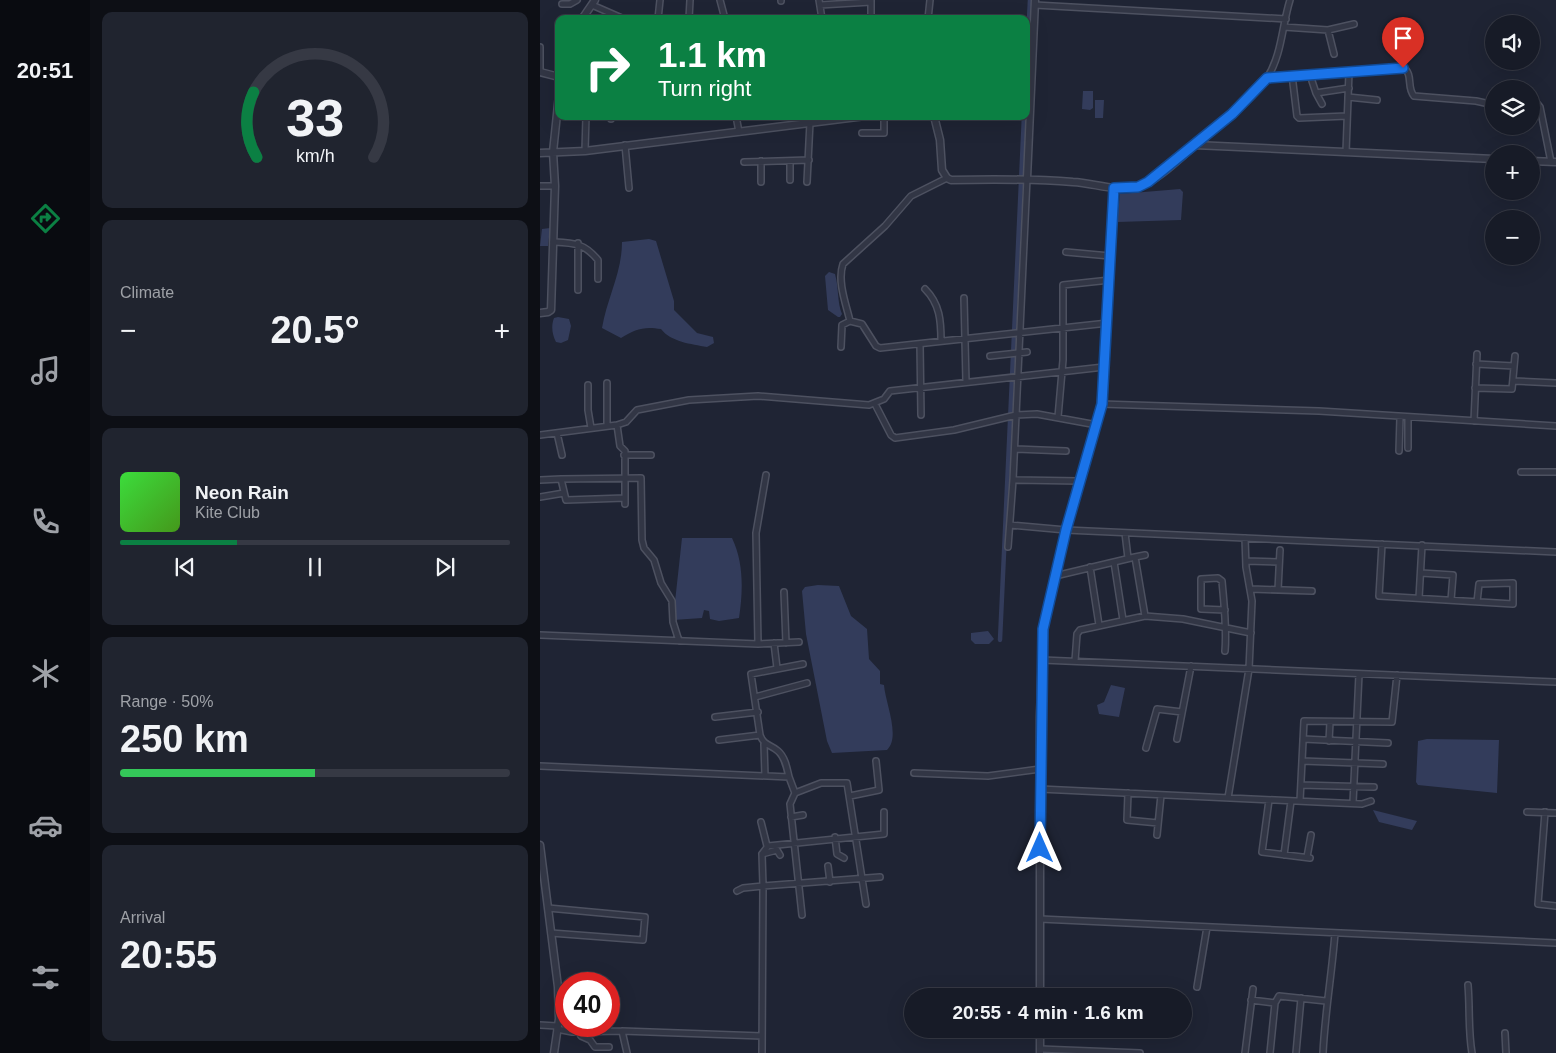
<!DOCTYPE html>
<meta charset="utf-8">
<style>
body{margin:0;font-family:Helvetica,sans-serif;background:#20242f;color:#f1f3f6;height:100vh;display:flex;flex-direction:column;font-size:19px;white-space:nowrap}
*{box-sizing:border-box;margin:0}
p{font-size:16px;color:#9ea1a7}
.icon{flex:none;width:28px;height:28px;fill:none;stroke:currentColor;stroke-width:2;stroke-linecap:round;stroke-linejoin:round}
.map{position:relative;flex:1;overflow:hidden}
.panel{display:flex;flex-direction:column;gap:12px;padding:12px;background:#0d0f15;width:450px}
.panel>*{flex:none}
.banner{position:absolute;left:15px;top:15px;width:475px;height:105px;border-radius:10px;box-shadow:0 5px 20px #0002,0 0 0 1px #363944;background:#0b8043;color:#fff;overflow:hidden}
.controls{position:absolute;left:945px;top:15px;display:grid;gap:10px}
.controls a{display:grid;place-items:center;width:55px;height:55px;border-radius:50%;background:#171b27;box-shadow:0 5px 20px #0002,0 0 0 1px #363944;font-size:25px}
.speed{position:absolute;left:15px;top:972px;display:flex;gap:10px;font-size:25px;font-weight:700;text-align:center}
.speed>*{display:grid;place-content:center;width:65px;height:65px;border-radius:50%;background:#171b27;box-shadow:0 5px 20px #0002,0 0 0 1px #363944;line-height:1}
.speed .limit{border:8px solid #d22;background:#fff;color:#111}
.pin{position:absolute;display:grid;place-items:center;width:42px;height:42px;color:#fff;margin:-51px -21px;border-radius:50% 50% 50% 0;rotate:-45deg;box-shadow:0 0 5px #0007}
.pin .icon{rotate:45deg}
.me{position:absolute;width:55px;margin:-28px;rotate:0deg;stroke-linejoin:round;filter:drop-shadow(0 0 4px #0008)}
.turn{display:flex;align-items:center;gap:18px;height:105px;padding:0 20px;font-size:22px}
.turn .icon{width:65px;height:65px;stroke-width:2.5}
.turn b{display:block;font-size:35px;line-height:42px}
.big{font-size:38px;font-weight:700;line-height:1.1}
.panel .card{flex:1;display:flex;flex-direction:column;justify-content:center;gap:8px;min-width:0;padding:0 18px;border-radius:10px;background:#20242f}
.panel .dial{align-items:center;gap:0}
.dial svg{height:130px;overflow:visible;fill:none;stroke:#363944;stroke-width:7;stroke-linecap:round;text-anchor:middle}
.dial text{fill:#f1f3f6;stroke:none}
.song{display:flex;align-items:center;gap:15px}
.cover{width:60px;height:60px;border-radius:8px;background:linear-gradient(135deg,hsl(120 70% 55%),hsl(100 70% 35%))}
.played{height:5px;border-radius:2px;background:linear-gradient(90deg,#0b8043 30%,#363944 30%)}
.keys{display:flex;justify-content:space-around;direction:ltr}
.heat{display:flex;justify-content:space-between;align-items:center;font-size:28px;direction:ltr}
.charge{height:8px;border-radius:4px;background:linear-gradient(90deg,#34c759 50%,#363944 0)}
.trip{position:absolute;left:364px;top:988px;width:288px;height:50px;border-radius:25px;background:#171b27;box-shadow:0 5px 20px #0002,0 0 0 1px #363944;font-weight:700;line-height:50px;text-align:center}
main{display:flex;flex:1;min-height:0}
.menu{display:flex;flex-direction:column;width:90px;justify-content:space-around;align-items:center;background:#090b10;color:#9ea1a7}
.menu .icon{width:35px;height:35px}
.menu .selected{color:#0b8043}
.menu b{font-size:22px;color:#f1f3f6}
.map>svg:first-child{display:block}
</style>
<main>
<nav class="menu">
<b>20:51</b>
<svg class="icon selected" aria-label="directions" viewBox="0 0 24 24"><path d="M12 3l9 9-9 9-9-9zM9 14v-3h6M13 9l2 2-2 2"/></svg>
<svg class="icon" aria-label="music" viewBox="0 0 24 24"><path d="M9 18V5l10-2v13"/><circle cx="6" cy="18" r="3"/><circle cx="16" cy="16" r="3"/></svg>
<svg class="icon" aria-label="phone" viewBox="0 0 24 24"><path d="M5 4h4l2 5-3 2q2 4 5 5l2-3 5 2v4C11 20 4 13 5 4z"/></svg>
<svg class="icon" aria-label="climate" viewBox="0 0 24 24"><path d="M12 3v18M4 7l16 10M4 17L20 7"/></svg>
<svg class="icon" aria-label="car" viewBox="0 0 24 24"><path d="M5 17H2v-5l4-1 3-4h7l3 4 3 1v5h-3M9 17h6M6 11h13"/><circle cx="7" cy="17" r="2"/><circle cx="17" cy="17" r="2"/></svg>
<svg class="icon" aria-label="filters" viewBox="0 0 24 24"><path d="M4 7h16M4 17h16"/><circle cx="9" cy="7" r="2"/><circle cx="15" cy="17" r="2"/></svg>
</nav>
<section class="panel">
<div class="card dial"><svg viewBox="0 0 100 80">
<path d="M14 69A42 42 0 1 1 86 69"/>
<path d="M14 69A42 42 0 0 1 12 29" stroke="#0b8043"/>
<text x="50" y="56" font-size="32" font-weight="700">33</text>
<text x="50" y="72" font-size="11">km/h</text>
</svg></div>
<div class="card"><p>Climate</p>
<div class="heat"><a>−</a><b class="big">20.5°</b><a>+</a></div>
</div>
<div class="card">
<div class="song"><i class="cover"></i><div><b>Neon Rain</b><p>Kite Club</p></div></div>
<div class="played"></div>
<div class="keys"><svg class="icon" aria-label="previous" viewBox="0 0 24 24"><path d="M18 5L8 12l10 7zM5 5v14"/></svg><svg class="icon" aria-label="pause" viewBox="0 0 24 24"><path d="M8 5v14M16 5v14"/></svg><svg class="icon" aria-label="next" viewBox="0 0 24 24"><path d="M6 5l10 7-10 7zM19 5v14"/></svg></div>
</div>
<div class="card"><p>Range · 50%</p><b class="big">250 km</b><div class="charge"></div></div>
<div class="card"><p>Arrival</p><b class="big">20:55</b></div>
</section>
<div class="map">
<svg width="1016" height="1053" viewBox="0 0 1016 1053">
<rect width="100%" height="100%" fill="#1f2434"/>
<path fill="#333c5b" d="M543,91H553V108L550,110L542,109Z
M555,100H564L563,118H555Z
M640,189L643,192L641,220L577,222L580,194Z
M10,228L8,246H0L2,229Z
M109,239L116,241L134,301V310L157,333L173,337L174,343L167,347C151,344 131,342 121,329C104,326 95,329 81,338L62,328C67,298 82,273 82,242Z
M289,272L295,274C299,288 297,302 302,314L300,317H298L288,310L285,276Z
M18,317L29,319L31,326L28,340L21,343L16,342C12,334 11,326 14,318Z
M142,538H192C204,563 203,591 199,618L179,621L170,619L169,611L164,610L162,618L133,620Z
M278,585L299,586L311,616L327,629L329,659L340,671V684L344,685C345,702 361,737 347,750L292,753L287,741L266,634L262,591L265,587Z
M448,631L454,639L449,644H435L431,640V633Z
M571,685L585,688L579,717L559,714L557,705L564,702Z
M887,739L959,740L957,793L878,785L876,782L878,741Z
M833,810L877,821L872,830L839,822Z
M22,1002H26V1026L60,1027L31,1029L21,1027Z"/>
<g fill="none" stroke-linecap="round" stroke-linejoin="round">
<path stroke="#333c5b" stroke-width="4.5" d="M486,76L490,0
M460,640L484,116"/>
<g stroke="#4d5160" stroke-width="8">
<path id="minor" d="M180,0L185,19
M241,0V1
M279,0L282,19
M331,0V19
M22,4H30L37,0
M52,5L84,19
M280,5L331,2
M495,5L746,19
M118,19L120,0
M149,19L150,0
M388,19L390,0
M744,27L788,30L814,24
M788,30L794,54
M0,47V72
M752,75L757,116L759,118L807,116
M727,79L863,67C874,75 866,87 874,96L936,101L954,105
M772,81L776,93
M808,97L837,100
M991,103L996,102L1000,107L1011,162
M782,104L776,93L809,88
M71,116V119
M196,116L199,132
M322,133H344V116
M85,145L89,188
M655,145C675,129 714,99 727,78C742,55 742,25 750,0
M45,151L46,116
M806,152L809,72
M221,161V182
M250,161V180
M204,162L269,160
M487,178L473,480L539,481
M267,182L270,122
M0,186H15
M13,242C34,243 44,243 58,260V279
M38,243V290
M526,252L570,256
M385,289C400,304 401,321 401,341
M424,298L426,382
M310,321C306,304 297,281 303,264L345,226L371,196L407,178
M380,344L381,415
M301,347L302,325L310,321L322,324L336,346L340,348L568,323
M450,356L487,352
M936,364L974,366
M974,381L1016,383
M67,383V426
M48,385V410L51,428
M935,388L972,389L975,356
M335,404L351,435L355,438L414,430L476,415L497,414L557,425
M561,404L779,411L1016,426
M518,417L523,360V285L570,280
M868,418V448
M934,421L937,354
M77,425L80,446L85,451V504
M17,433L22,455
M0,435L77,425L86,422L97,410L149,400L218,396L329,405L344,399L350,391L564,367
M475,449L526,451
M859,451L860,417
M84,455H111
M981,472H1016
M21,479L101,478L102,540L104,548L114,560L121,583L132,601L133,622L139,641
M0,480L21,479L26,500L85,498
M0,497L24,493
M470,525L526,530L1016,552
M585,533L588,558
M842,544L839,596C884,599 928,601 973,604V583L939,584L937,602
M468,547L473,480
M595,557L605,555
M706,561L739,562
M574,562L583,620
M550,567L559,625
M881,573L913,575L911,600
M515,576L595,557L605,616L540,630L537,634L535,661
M711,589L772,591
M738,590L740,550
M244,592L246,643
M879,598L882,545
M605,616L643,619L711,633
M0,635L218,644L259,642
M234,643L237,668
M218,644L216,533L226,475
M685,651C687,627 684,605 682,581L678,578L661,579V609L685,610
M502,660L1016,682
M215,697L267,683
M175,717L218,712
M637,739L651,666
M763,739L848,743
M179,740L220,735
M789,741L790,722
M224,744L225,776
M606,748L617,709L642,712
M762,761L843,764
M0,766L249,777L255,793
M374,773L448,776L500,769
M249,777C247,768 245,757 238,751C230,744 224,746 220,735L211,674L263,664
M761,785L834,787
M500,789L777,802L822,804L831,801
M588,793L587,820L618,823
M310,796L339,790L336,761
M688,798L709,669L712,601L706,567L705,538
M729,800L722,852L770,858
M760,801L764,721L852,722L857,675
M813,803L819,674
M987,812L1016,813
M1005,812L998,904L1016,906
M251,817L263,815
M221,822L227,846
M617,835L621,795
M295,837L297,854L304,858
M222,854L237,850L240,855
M744,855L751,801
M767,857L771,835
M288,866L290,882
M197,891L203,888L223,886L222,854L228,846L344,834V812
M8,908L105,917L103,940L11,933
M262,915L250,804L255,793L281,783H307L326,904
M500,919L1016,943
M928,985C930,1008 928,1030 932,1053
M657,987L667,927
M711,1000L735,1003
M0,1025L17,1026
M17,1029L32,1032L82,1031L87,1053
M38,1030L41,1036L50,1040L55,1047H69
M82,1031L222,1036
M965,1033L966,1053
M500,1049L600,1053
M222,1053L223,886L340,877
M705,1053L713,989
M730,1053L735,1003L739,996L786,1001
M756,1053L761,998
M783,1053C785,1012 792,973 795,933"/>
</g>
<g stroke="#4d5160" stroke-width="9">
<path id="tertiary" d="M42,19L55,0
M0,72L19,77
M394,116L400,140L402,170L407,178L411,180C452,179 492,179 533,182C554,183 576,192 597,187C615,183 641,157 655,145L954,159
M0,153L45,151L325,116
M991,161L1016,162
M487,178L495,0
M0,313L8,312L11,310L15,186L13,152L19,95
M0,845L18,987L19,1019L14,1053
M500,996V717L503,629L526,530L561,404L574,188
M500,1029V1053"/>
</g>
<use href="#minor" stroke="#323645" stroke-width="5"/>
<use href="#tertiary" stroke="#323645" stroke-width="6"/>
</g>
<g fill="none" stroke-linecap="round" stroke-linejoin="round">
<g stroke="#114b97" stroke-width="12">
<path id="route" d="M500,848L503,629L526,530L562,404L574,188L598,187L608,182L692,114L727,78L863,68"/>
</g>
<use href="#route" stroke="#1a73e8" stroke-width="9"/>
</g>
</svg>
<div class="controls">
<a><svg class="icon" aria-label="sound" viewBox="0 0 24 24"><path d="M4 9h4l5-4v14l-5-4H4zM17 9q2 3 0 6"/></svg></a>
<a><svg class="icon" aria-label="layers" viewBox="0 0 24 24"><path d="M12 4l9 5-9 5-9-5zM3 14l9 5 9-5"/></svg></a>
<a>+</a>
<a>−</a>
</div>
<div class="speed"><div class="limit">40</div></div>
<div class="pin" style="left:863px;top:68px;background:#d93025"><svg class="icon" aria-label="arrive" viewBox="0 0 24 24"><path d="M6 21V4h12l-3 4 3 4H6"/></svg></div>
<svg class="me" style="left:500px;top:848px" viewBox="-20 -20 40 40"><path d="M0-17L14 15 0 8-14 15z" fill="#1a73e8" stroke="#fff" stroke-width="4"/></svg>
<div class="trip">20:55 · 4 min · 1.6 km</div>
<div class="banner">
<div class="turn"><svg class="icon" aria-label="right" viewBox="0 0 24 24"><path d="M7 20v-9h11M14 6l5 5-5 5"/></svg><div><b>1.1 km</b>Turn right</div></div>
</div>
</div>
</main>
